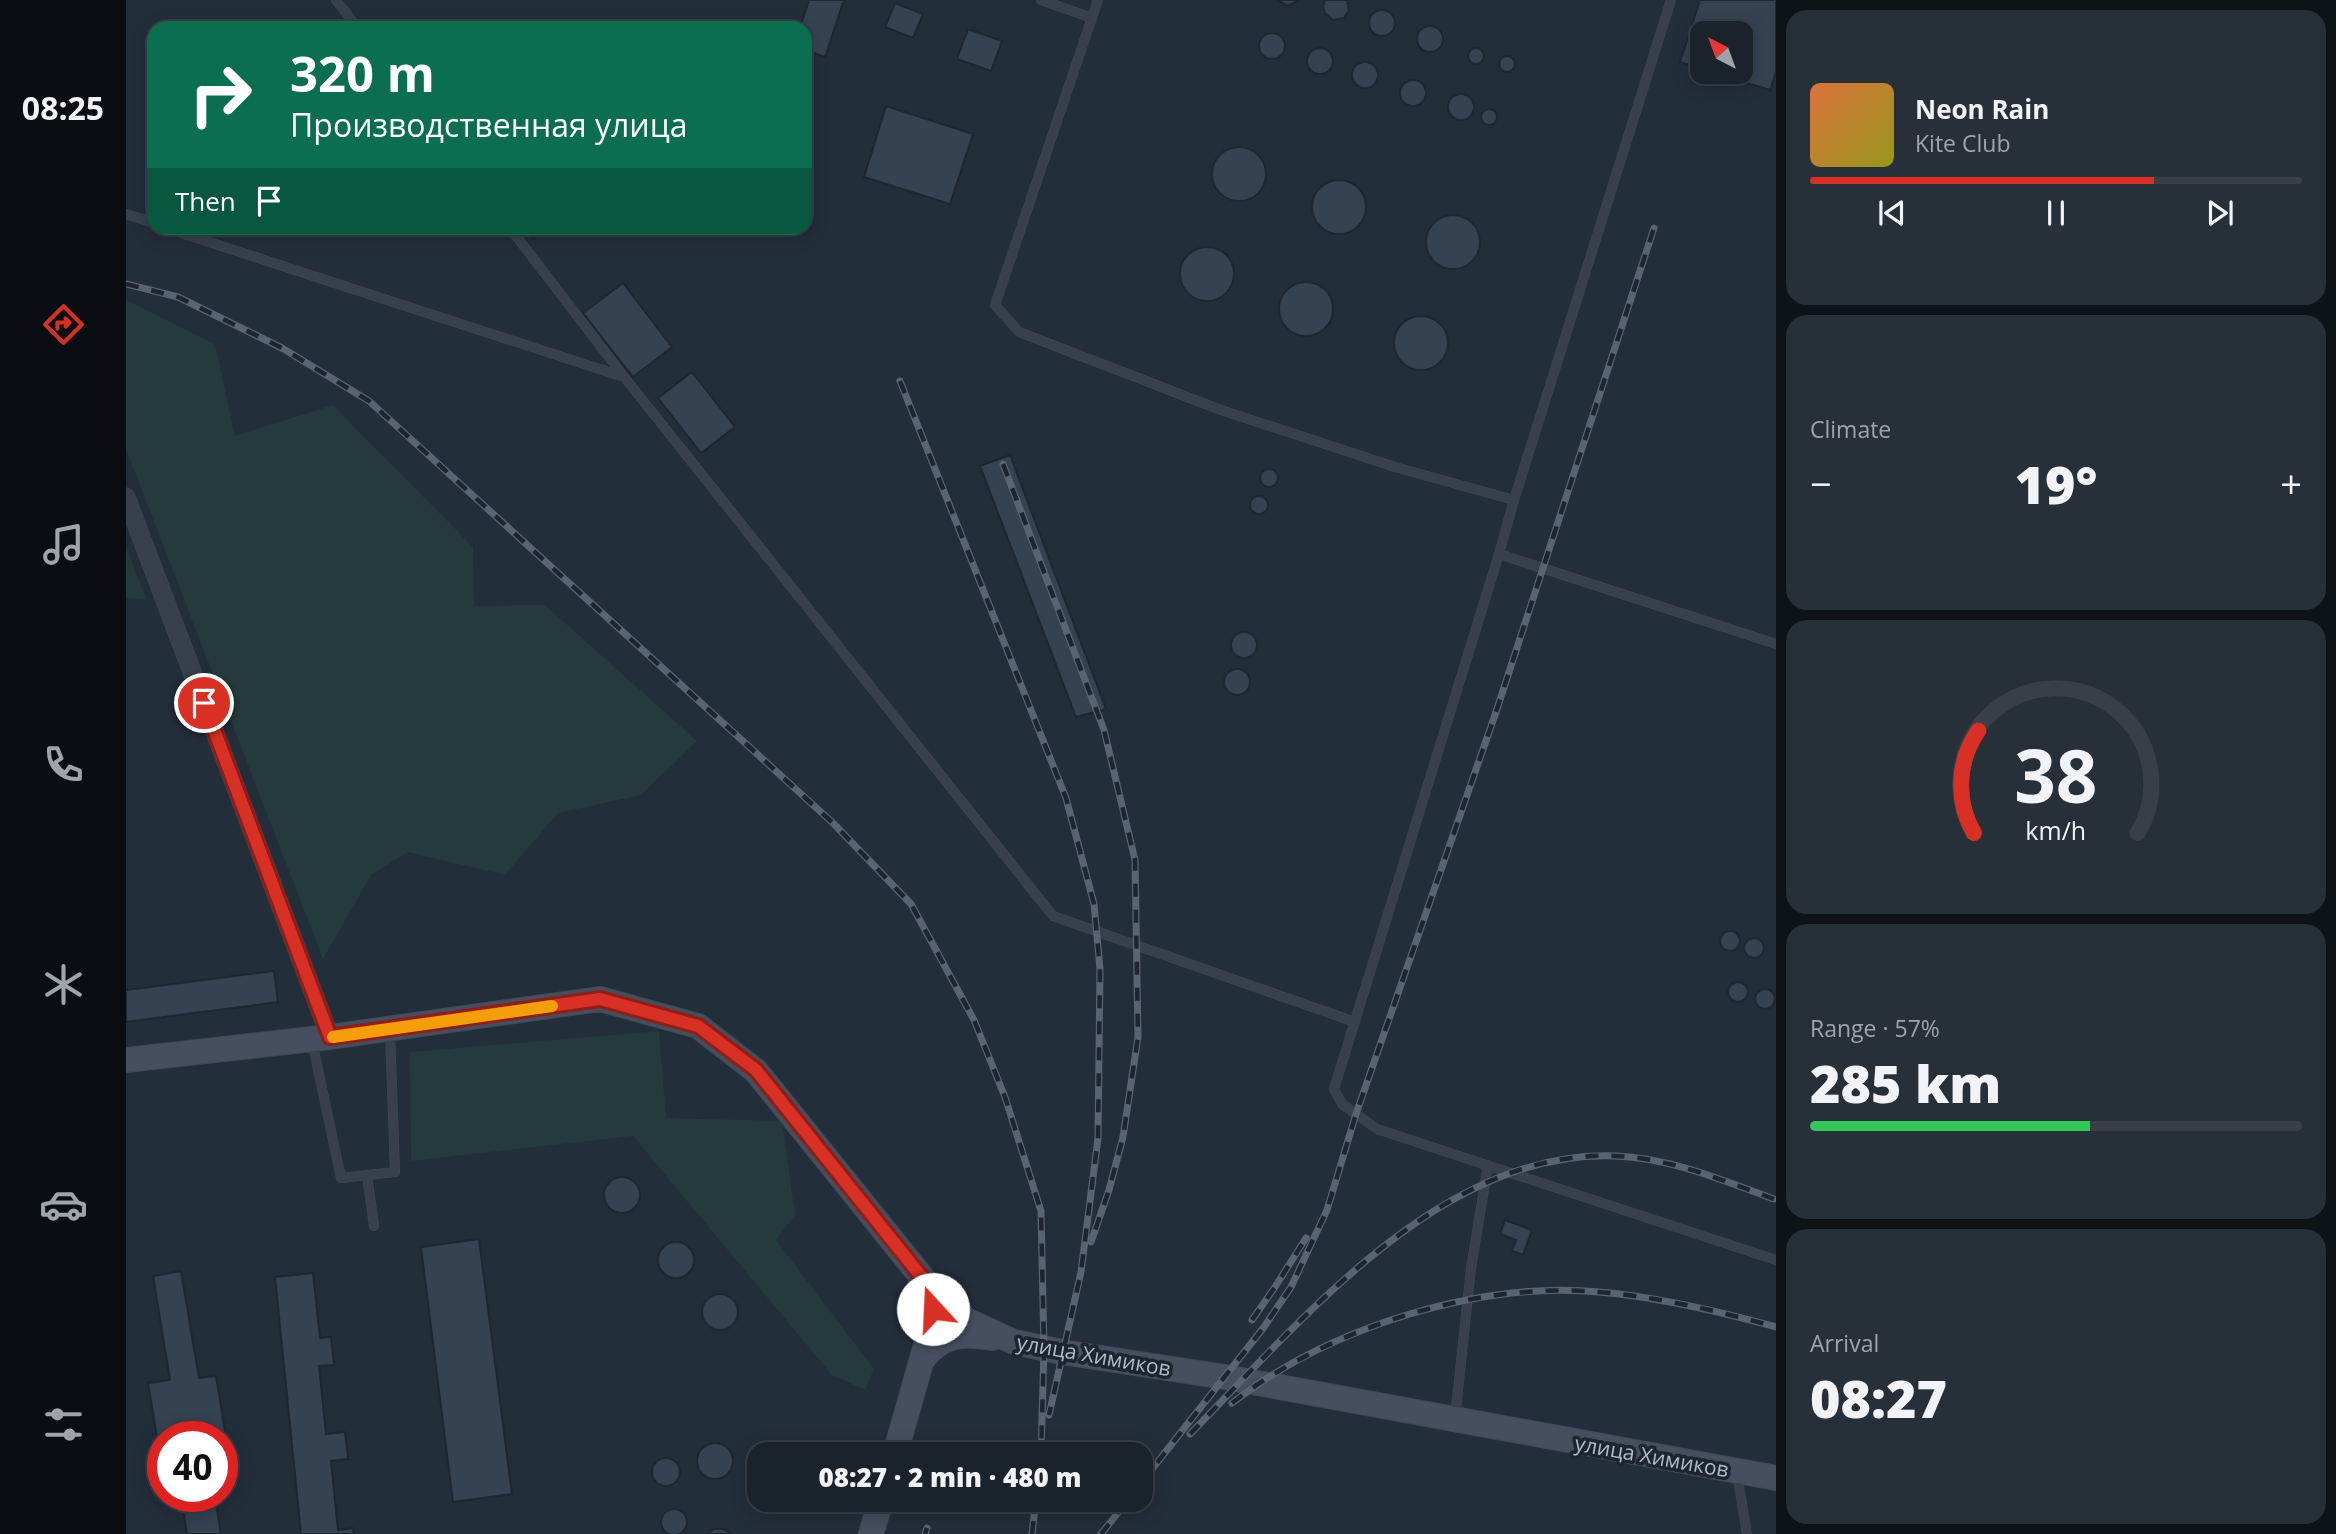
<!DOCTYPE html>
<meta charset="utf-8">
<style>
body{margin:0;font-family:"Open Sans",sans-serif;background:#272f38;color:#f1f3f6;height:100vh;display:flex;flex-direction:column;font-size:26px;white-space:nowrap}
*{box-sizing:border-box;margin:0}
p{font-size:23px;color:#9fa4a9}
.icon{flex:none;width:38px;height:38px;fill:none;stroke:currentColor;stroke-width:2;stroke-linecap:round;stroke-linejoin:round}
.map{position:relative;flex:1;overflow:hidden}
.panel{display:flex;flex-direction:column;gap:10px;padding:10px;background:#0e1318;width:560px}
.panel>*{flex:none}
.guide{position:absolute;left:21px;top:21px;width:665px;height:214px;border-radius:21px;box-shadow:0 4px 18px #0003,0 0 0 2px #383f48;background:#0b6e4f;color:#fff;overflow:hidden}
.needle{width:46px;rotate:319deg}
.buttons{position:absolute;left:1564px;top:21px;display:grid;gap:14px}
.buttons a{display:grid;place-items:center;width:63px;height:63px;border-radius:14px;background:#1a222c;box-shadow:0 4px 18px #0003,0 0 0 2px #383f48;font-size:35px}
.speed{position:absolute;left:21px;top:1421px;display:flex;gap:14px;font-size:35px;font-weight:700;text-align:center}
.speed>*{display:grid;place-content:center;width:91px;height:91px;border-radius:50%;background:#1a222c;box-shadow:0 4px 18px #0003,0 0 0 2px #383f48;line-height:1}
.speed .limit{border:10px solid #d22;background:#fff;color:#111}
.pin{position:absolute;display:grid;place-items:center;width:60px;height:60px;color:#fff;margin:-30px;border:4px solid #fff;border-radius:50%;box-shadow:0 2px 7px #0007}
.me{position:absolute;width:77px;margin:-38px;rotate:340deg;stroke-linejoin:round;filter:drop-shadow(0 0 5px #0008)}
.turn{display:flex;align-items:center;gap:24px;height:147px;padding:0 28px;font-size:32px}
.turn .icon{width:91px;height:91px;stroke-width:2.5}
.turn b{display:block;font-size:49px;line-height:60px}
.then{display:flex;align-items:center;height:66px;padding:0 28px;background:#0003;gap:14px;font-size:26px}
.big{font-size:52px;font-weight:800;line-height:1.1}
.panel .tile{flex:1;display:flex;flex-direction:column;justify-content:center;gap:10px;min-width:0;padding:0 24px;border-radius:21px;background:#272f38}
.panel .dial{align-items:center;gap:0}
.dial svg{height:182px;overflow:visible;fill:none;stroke:#383f48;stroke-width:7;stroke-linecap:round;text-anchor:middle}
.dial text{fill:#f1f3f6;stroke:none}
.song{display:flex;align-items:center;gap:21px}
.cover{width:84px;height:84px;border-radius:10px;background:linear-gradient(135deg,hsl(20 70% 55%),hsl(60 70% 35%))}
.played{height:7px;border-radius:4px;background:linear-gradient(90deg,#d93025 70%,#383f48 70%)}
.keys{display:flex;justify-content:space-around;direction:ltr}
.heat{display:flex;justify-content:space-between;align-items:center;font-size:38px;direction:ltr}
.charge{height:10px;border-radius:5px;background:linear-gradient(90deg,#34c759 57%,#383f48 0)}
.trip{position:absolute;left:621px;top:1442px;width:406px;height:70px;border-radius:21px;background:#1a222c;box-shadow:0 4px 18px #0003,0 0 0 2px #383f48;font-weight:800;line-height:70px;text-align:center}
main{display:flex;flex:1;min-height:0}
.tab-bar{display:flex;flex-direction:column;width:126px;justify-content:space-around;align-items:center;background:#0a0e12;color:#9fa4a9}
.tab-bar .icon{width:49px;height:49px}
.tab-bar .selected{color:#d93025}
.tab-bar b{font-size:32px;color:#f1f3f6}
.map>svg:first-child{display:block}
</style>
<main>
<nav class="tab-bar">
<b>08:25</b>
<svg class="icon selected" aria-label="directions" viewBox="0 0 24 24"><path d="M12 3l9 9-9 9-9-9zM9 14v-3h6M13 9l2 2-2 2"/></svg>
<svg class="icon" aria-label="music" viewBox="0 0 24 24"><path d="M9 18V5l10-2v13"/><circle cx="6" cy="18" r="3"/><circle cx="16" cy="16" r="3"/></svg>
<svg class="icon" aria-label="phone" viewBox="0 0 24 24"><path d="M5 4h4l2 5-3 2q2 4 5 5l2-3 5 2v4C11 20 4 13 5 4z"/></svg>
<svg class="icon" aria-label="climate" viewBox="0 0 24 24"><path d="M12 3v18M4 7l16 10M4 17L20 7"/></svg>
<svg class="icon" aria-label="car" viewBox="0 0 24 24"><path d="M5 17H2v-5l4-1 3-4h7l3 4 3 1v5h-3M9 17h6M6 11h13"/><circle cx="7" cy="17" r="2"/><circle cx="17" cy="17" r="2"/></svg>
<svg class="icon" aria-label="filters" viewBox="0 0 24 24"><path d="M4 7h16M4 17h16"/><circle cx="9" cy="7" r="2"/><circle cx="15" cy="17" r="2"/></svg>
</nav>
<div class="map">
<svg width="1650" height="1534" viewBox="0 0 1650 1534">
<rect width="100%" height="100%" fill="#232e3b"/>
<path fill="#253a3c" d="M0,300L89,344L109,436L207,405L347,547L348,606L419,605L571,741L515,795L432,813L379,875L282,852L245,875L197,959L0,449Z
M0,546L20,599L0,598Z
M533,1031L540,1118L656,1121L669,1215L650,1240L748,1369L739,1390L706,1375L507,1136L285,1161L284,1052Z"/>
<path fill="#354252" stroke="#1e2732" stroke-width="2" d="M683,0H718L699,57L679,50V28H674Z
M1151,0H1173L1162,6Z
M1221,0L1223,10L1218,18L1207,20L1199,13L1197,7L1199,0Z
M1574,0H1650V72L1644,90L1585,72H1615V33H1577V69L1554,62Z
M769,3L797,14L787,38L759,27Z
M1243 23a13 13 0 1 1 26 0a13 13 0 1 1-26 0Z
M1291 39a13 13 0 1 1 26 0a13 13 0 1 1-26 0Z
M842,29L876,41L865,71L831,59Z
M1133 46a13 13 0 1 1 26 0a13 13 0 1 1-26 0Z
M1342 56a8 8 0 1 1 16 0a8 8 0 1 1-16 0Z
M1181 61a13 13 0 1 1 26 0a13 13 0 1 1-26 0Z
M1373 64a8 8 0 1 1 16 0a8 8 0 1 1-16 0Z
M1226 75a13 13 0 1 1 26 0a13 13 0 1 1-26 0Z
M1274 93a13 13 0 1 1 26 0a13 13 0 1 1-26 0Z
M1322 107a13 13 0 1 1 26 0a13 13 0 1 1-26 0Z
M760,106L847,134L824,204L738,177Z
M1355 117a8 8 0 1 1 16 0a8 8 0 1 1-16 0Z
M1086 174a27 27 0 1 1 54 0a27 27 0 1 1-54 0Z
M1186 207a27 27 0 1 1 54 0a27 27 0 1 1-54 0Z
M1300 242a27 27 0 1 1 54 0a27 27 0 1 1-54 0Z
M398,228H420L407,238Z
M1054 274a27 27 0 1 1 54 0a27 27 0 1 1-54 0Z
M1153 309a27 27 0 1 1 54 0a27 27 0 1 1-54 0Z
M497,283L546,347L507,377L457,313Z
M1268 343a27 27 0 1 1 54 0a27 27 0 1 1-54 0Z
M566,372L609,427L575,453L532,398Z
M884,455L980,709L950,717L854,466Z
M1134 478a9 9 0 1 1 18 0a9 9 0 1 1-18 0Z
M1124 505a9 9 0 1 1 18 0a9 9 0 1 1-18 0Z
M1105 645a13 13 0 1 1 26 0a13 13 0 1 1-26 0Z
M1098 682a13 13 0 1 1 26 0a13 13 0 1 1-26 0Z
M1594 941a10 10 0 1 1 20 0a10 10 0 1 1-20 0Z
M1618 948a10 10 0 1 1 20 0a10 10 0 1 1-20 0Z
M148,971L152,1002L0,1022V990Z
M1602 992a10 10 0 1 1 20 0a10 10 0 1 1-20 0Z
M1629 999a10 10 0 1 1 20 0a10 10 0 1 1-20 0Z
M478 1195a18 18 0 1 1 36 0a18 18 0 1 1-36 0Z
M1379,1220L1406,1230L1397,1255L1386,1251L1390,1240L1374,1234Z
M353,1239L386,1494L327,1502L295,1247Z
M532 1260a18 18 0 1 1 36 0a18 18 0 1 1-36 0Z
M55,1271L73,1378L90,1376L108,1485L96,1487V1437H37V1474L22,1383L44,1380L27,1276Z
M187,1273L194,1338L205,1337L208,1365L193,1366L200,1434L219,1432L222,1459L205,1461L212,1530L227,1528L228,1534H175L149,1277Z
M576 1312a18 18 0 1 1 36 0a18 18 0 1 1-36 0Z
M571 1461a18 18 0 1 1 36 0a18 18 0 1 1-36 0Z
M526 1472a14 14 0 1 1 28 0a14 14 0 1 1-28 0Z
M55,1496H89L95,1534H61Z
M535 1522a13 13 0 1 1 26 0a13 13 0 1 1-26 0Z
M588,1529H597L607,1534H581Z"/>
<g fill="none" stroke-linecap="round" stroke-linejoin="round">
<g stroke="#404954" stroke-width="10">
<path id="lane" d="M210,0L232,28
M915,0L966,18
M972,0L869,305L893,332L1095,410L1269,467L1388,500L1545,0
M0,214L28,223
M40,228L498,377
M384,228L499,378L927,916L1229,1022
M1388,500L1373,554L1650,644
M1373,554L1208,1089L1216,1104L1251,1129L1650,1260
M186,1041L215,1178L269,1172L264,1031
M241,1175L248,1226
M1329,1418L1345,1268L1362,1165
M1611,1474L1621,1534"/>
</g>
<g stroke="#404954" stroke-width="19">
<path id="street" d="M0,497L204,1037"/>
</g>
<g stroke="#404954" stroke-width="26">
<path id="secondary" d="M0,1060L204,1037L474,999L572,1026L630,1071L798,1280L840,1320L888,1342L936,1352L1099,1377L1650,1478
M798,1358C816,1334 838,1333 866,1338
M769,1454L807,1320L805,1297L799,1283
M745,1534L755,1500"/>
</g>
<use href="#lane" stroke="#37404b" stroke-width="9"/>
<use href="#street" stroke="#37404b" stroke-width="18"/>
<use href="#secondary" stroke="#454f5e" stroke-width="24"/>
<g stroke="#596472" stroke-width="7">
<path id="rail" d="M0,284L52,297L156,348L243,401L707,823L785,904L848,1020L879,1097L915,1211L918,1349L915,1454
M774,381L940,798L968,904L974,969L972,1138L955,1272L923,1415
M877,464L978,730L1009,860L1012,1037L997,1137L983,1190L965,1242
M1126,1320L1149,1287L1180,1238
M1106,1403C1202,1328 1351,1281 1473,1292C1533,1297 1592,1311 1650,1327
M1064,1434C1175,1321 1317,1148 1490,1156C1545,1158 1598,1181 1648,1199
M1015,1483L1138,1327L1165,1287L1201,1210L1230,1114L1370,712L1528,228
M799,1534L801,1528
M906,1534L910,1500
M975,1534L1002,1500"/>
</g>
<use href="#rail" stroke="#1c2530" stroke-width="4.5" stroke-dasharray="13" stroke-linecap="butt"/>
</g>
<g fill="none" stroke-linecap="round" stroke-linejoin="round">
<g stroke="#8d1f18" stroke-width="18">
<path id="route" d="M78,703L204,1037L474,999L572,1026L630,1070L798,1280L807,1309"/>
</g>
<use href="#route" stroke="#d93025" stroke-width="12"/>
<path stroke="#f59e0b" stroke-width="12" d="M207,1037L426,1006"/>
</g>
<g text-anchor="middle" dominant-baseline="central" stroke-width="7" stroke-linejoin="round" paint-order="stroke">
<g font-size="21" fill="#b2bbc7" stroke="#1c2530">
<text transform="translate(968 1355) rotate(10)">улица Химиков</text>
<text transform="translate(1526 1456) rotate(10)">улица Химиков</text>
</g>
</g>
</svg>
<div class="buttons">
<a><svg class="needle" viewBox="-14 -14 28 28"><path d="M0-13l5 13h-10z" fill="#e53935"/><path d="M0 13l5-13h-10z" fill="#9fa4a9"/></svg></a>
</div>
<div class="speed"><div class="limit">40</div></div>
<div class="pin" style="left:78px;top:703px;background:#d93025"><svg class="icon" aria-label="arrive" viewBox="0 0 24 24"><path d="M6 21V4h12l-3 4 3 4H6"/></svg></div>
<svg class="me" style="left:807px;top:1309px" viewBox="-20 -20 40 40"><circle r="19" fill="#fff"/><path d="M0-13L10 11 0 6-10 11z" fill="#d93025"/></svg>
<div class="trip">08:27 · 2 min · 480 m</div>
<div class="guide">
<div class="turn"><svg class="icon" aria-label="right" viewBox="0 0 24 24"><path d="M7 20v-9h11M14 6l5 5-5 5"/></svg><div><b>320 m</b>Производственная улица</div></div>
<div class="then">Then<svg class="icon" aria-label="arrive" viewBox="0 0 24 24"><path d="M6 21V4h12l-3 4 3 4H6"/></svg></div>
</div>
</div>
<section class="panel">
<div class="tile">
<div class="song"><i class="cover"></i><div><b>Neon Rain</b><p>Kite Club</p></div></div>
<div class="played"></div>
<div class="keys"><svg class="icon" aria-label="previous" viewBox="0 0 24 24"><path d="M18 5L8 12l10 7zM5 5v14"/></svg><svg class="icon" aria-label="pause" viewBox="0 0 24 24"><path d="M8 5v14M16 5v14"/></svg><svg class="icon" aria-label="next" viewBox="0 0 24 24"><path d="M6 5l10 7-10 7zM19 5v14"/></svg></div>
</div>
<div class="tile"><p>Climate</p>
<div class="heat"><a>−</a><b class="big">19°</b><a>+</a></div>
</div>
<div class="tile dial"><svg viewBox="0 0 100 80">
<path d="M14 69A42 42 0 1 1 86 69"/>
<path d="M14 69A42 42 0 0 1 16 24" stroke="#d93025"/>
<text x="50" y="56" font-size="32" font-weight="700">38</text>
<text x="50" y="72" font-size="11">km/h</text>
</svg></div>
<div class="tile"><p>Range · 57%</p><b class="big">285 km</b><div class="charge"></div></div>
<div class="tile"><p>Arrival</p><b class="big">08:27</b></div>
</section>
</main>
